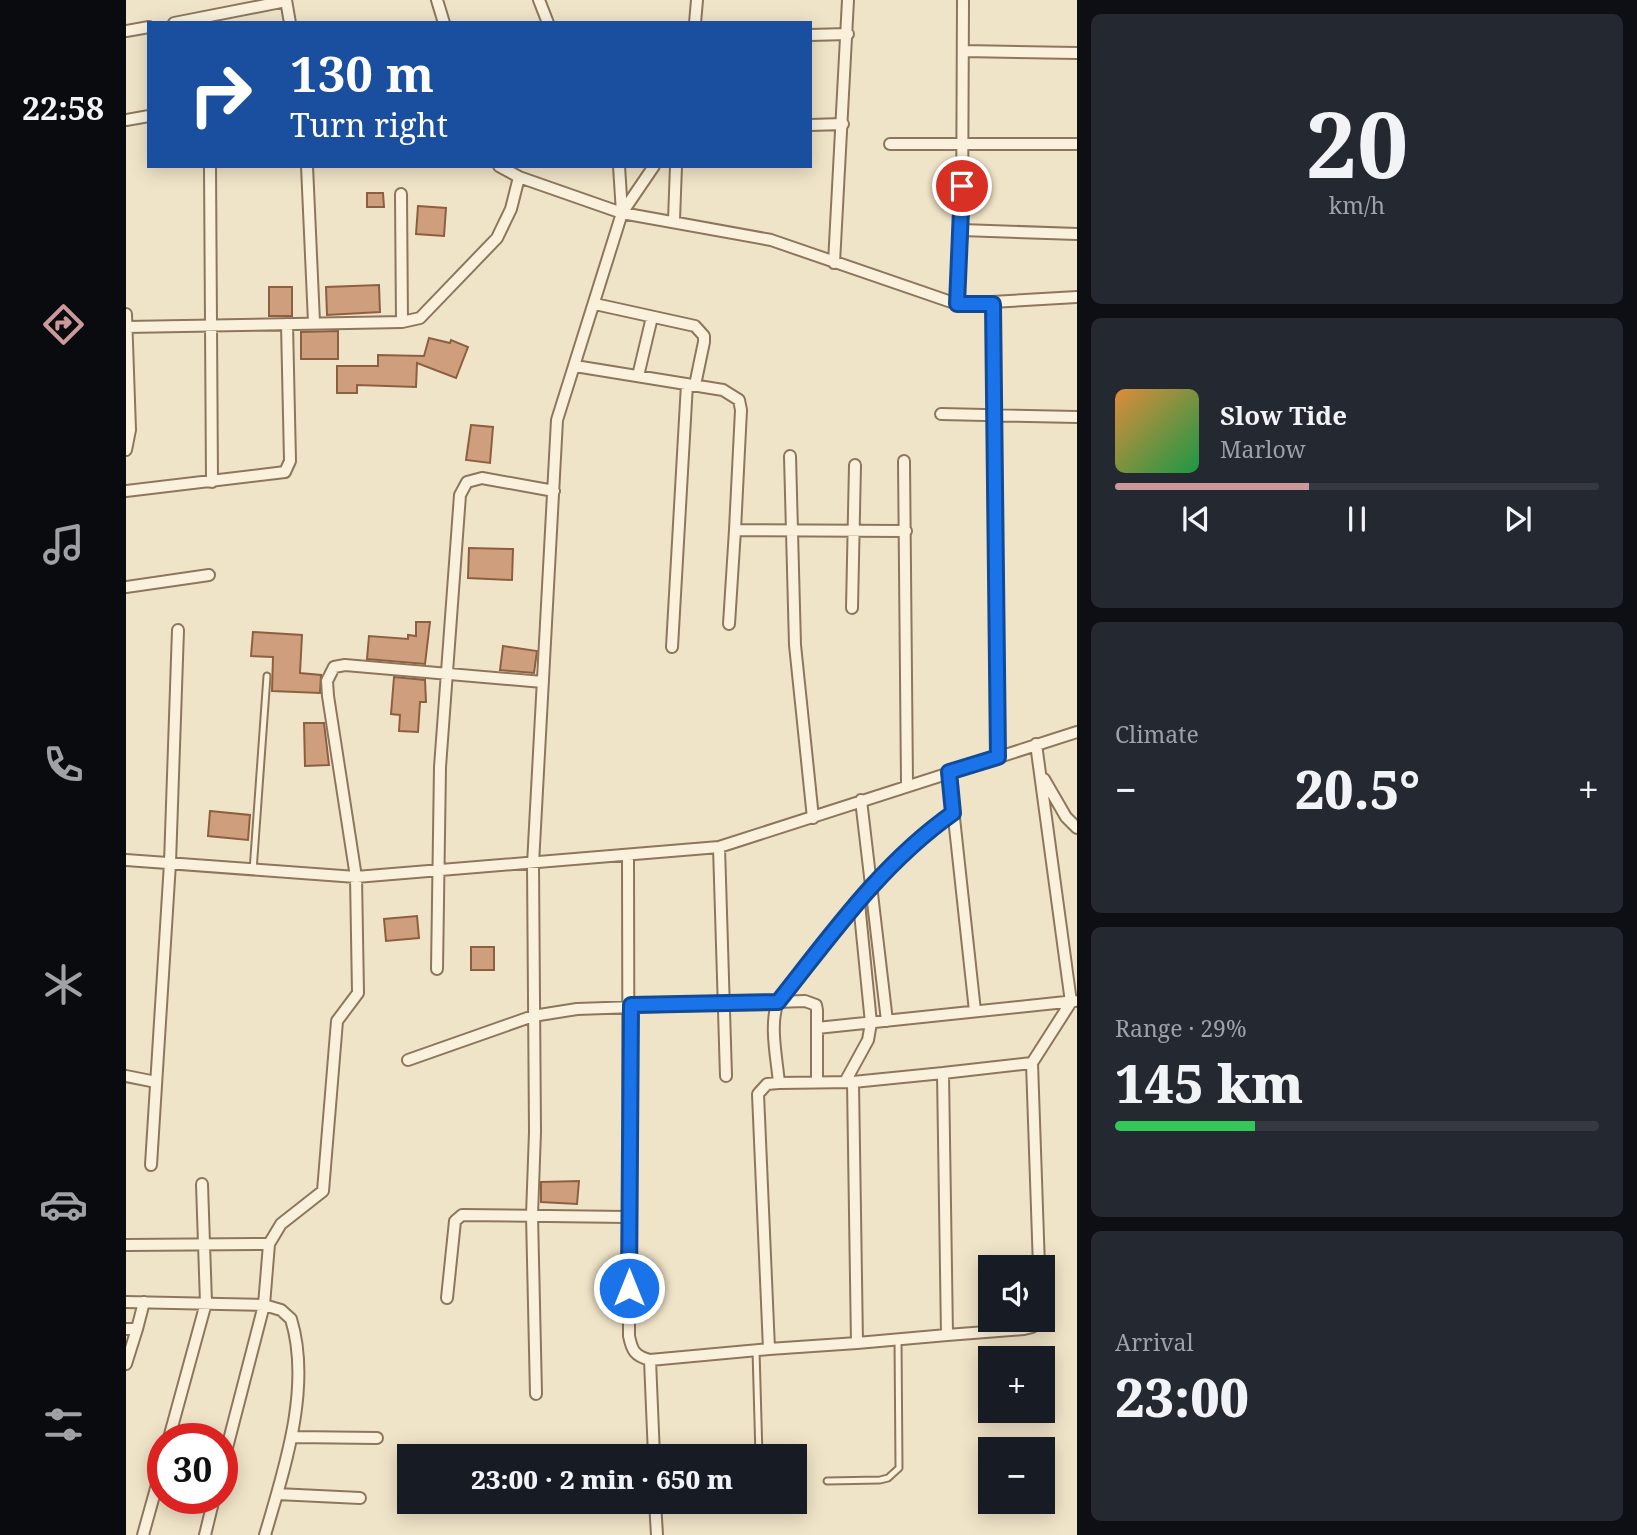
<!DOCTYPE html>
<meta charset="utf-8">
<style>
body{margin:0;font-family:"Noto Serif",serif;background:#242831;color:#f1f3f6;height:100vh;display:flex;flex-direction:column;font-size:26px;white-space:nowrap}
*{box-sizing:border-box;margin:0}
p{font-size:23px;color:#9ea1a6}
.icon{flex:none;width:38px;height:38px;fill:none;stroke:currentColor;stroke-width:2;stroke-linecap:round;stroke-linejoin:round}
.map{position:relative;flex:1;overflow:hidden}
.side{display:flex;flex-direction:column;gap:14px;padding:14px;background:#0d0f14;width:560px}
.side>*{flex:none}
.hud{position:absolute;left:21px;top:21px;width:665px;height:147px;border-radius:0px;box-shadow:0 4px 18px #0003;background:#1a4fa0;color:#fff;overflow:hidden}
.tools{position:absolute;left:852px;top:1255px;display:grid;gap:14px}
.tools a{display:grid;place-items:center;width:77px;height:77px;border-radius:0px;background:#171b24;box-shadow:0 4px 18px #0003;font-size:35px}
.speed{position:absolute;left:21px;top:1423px;display:flex;gap:14px;font-size:35px;font-weight:700;text-align:center}
.speed>*{display:grid;place-content:center;width:91px;height:91px;border-radius:50%;background:#171b24;box-shadow:0 4px 18px #0003;line-height:1}
.speed .limit{border:10px solid #d22;background:#fff;color:#111}
.pin{position:absolute;display:grid;place-items:center;width:60px;height:60px;color:#fff;margin:-30px;border:4px solid #fff;border-radius:50%;box-shadow:0 2px 7px #0007}
.me{position:absolute;width:77px;margin:-38px;rotate:0deg;stroke-linejoin:round;filter:drop-shadow(0 0 5px #0008)}
.turn{display:flex;align-items:center;gap:24px;height:147px;padding:0 28px;font-size:32px}
.turn .icon{width:91px;height:91px;stroke-width:2.5}
.turn b{display:block;font-size:49px;line-height:60px}
.big{font-size:52px;font-weight:800;line-height:1.1}
.side .card{flex:1;display:flex;flex-direction:column;justify-content:center;gap:10px;min-width:0;padding:0 24px;border-radius:10px;background:#242831}
.side .dial{align-items:center;gap:0}
.dial b{font-size:91px;line-height:1}
.song{display:flex;align-items:center;gap:21px}
.cover{width:84px;height:84px;border-radius:10px;background:linear-gradient(135deg,hsl(30 70% 55%),hsl(140 70% 35%))}
.played{height:7px;border-radius:4px;background:linear-gradient(90deg,#cc999b 40%,#363941 40%)}
.keys{display:flex;justify-content:space-around;direction:ltr}
.heat{display:flex;justify-content:space-between;align-items:center;font-size:38px;direction:ltr}
.charge{height:10px;border-radius:5px;background:linear-gradient(90deg,#34c759 29%,#363941 0)}
.trip{position:absolute;left:271px;top:1444px;width:410px;height:70px;border-radius:0px;background:#171b24;box-shadow:0 4px 18px #0003;font-weight:800;line-height:70px;text-align:center}
main{display:flex;flex:1;min-height:0}
.tabs{display:flex;flex-direction:column;width:126px;justify-content:space-around;align-items:center;background:#090b0e;color:#9ea1a6}
.tabs .icon{width:49px;height:49px}
.tabs .active{color:#cc999b}
.tabs b{font-size:32px;color:#f1f3f6}
.map>svg:first-child{display:block}
</style>
<main>
<nav class="tabs">
<b>22:58</b>
<svg class="icon active" aria-label="directions" viewBox="0 0 24 24"><path d="M12 3l9 9-9 9-9-9zM9 14v-3h6M13 9l2 2-2 2"/></svg>
<svg class="icon" aria-label="music" viewBox="0 0 24 24"><path d="M9 18V5l10-2v13"/><circle cx="6" cy="18" r="3"/><circle cx="16" cy="16" r="3"/></svg>
<svg class="icon" aria-label="phone" viewBox="0 0 24 24"><path d="M5 4h4l2 5-3 2q2 4 5 5l2-3 5 2v4C11 20 4 13 5 4z"/></svg>
<svg class="icon" aria-label="climate" viewBox="0 0 24 24"><path d="M12 3v18M4 7l16 10M4 17L20 7"/></svg>
<svg class="icon" aria-label="car" viewBox="0 0 24 24"><path d="M5 17H2v-5l4-1 3-4h7l3 4 3 1v5h-3M9 17h6M6 11h13"/><circle cx="7" cy="17" r="2"/><circle cx="17" cy="17" r="2"/></svg>
<svg class="icon" aria-label="filters" viewBox="0 0 24 24"><path d="M4 7h16M4 17h16"/><circle cx="9" cy="7" r="2"/><circle cx="15" cy="17" r="2"/></svg>
</nav>
<div class="map">
<svg width="951" height="1535" viewBox="0 0 951 1535">
<rect width="100%" height="100%" fill="#f0e4c8"/>
<path fill="#cf9f7d" stroke="#8d5f41" stroke-width="2" d="M241,193H257L258,207H241Z
M292,206L320,208L318,236L290,234Z
M253,285L254,312L201,315L200,287Z
M143,287H166V316H143Z
M212,331V359H175V332Z
M303,338L324,343L325,340L342,347L330,378L291,363L290,387L231,385V393H211V366H252V355L298,356Z
M345,425L367,427L364,463L340,460Z
M343,548L387,549L386,580L342,578Z
M290,622H304L299,664L241,659L243,636L282,639V635L290,636Z
M127,632L176,635L174,673L195,675L194,693L146,691L147,657L125,656Z
M377,646L411,651L408,673L374,670Z
M268,677L299,680L300,702H294L292,732L273,731L274,715L265,714Z
M178,723H198L203,765L179,766Z
M84,811L124,815L122,840L82,836Z
M291,916L293,938L260,941L258,919Z
M345,947H368V970H345Z
M453,1181L451,1204L415,1202V1182Z"/>
<g fill="none" stroke-linecap="round" stroke-linejoin="round">
<g stroke="#8d765c" stroke-width="9">
<path id="service" d="M127,871L141,676
M630,1350L633,1456
M701,1481L754,1480L762,1478L773,1468L772,1339"/>
</g>
<g stroke="#8d765c" stroke-width="14">
<path id="minor" d="M160,0L164,23
M311,0L318,23
M413,0L422,23
M48,23L160,1
M569,23L571,0
M0,31L23,27
M684,35L722,34
M838,51L951,53
M0,120L23,116
M684,125L717,124
M764,144H951
M84,166L86,482
M181,166L188,322
M373,166L393,177L496,213L645,240L831,304L951,297
M493,166L496,213
M275,194L276,322
M548,220L550,166
M836,230L951,234
M708,263L722,0
M469,304L569,326L578,336V342L569,385
M831,304L836,230L837,0
M867,304L872,757
M0,314L4,430L0,450
M0,327L276,322L294,318L371,238L385,209L393,177
M449,366L597,390L613,400L615,410L609,530
M512,376L526,317
M815,414L951,417
M664,456L669,645L687,818
M778,461L781,784
M0,491L159,472L164,461L161,324
M0,587L83,575
M726,608L729,465
M603,624L609,530L780,531
M546,647L561,384
M823,772L849,1011
M918,779L940,817L951,828
M735,800L761,1021
M593,847L600,1076
M502,857L503,1336C506,1351 509,1356 524,1360L528,1456
M0,860L230,877L593,847L951,732
M311,969L314,767L334,495L341,482L356,478L428,491
M691,1028L949,1001
M282,1060L407,1016L451,1009L679,1001L690,1005L691,1010V1082
M906,1063L945,1002L910,744
M817,1073L906,1063L913,1267
M0,1076L30,1082
M719,1082L742,1040L745,1023L733,903
M727,1082L817,1073L821,1335L731,1343
M25,1165L44,863L52,630
M143,1244L155,1224L197,1191L211,1021L232,993L230,877L202,696L201,681L208,667L219,665L417,682
M0,1245L143,1244L138,1305L155,1310L165,1319C186,1387 158,1470 139,1535
M321,1298L329,1221L336,1215L502,1217
M0,1302L138,1305L96,1467
M0,1329H11L0,1364
M11,1329L18,1302
M821,1335L898,1329L906,1327L913,1320
M643,1349L731,1343L727,1082L653,1083C651,1060 643,1024 652,1002C657,992 668,982 675,972C718,913 767,856 827,813
M524,1360L643,1349L632,1094L641,1084L653,1083
M410,1394L406,1215L409,1132L407,864L431,420L496,213L528,166
M167,1437L251,1438
M43,1438L80,1303L76,1184
M151,1494L234,1498
M529,1502L531,1535
M17,1535L37,1463
M79,1535L88,1498"/>
</g>
<use href="#service" stroke="#faf1dc" stroke-width="5"/>
<use href="#minor" stroke="#faf1dc" stroke-width="10"/>
</g>
<g fill="none" stroke-linecap="round" stroke-linejoin="round">
<g stroke="#114b97" stroke-width="18">
<path id="route" d="M503,1288L505,1005L652,1002C706,934 755,864 827,813L823,772L872,757L867,304H831L836,186"/>
</g>
<use href="#route" stroke="#1a73e8" stroke-width="12"/>
</g>
</svg>
<div class="tools">
<a><svg class="icon" aria-label="sound" viewBox="0 0 24 24"><path d="M4 9h4l5-4v14l-5-4H4zM17 9q2 3 0 6"/></svg></a>
<a>+</a>
<a>−</a>
</div>
<div class="speed"><div class="limit">30</div></div>
<div class="pin" style="left:836px;top:186px;background:#d93025"><svg class="icon" aria-label="arrive" viewBox="0 0 24 24"><path d="M6 21V4h12l-3 4 3 4H6"/></svg></div>
<svg class="me" style="left:503px;top:1288px" viewBox="-20 -20 40 40"><circle r="17" fill="#1a73e8" stroke="#fff" stroke-width="3"/><path d="M0-11L8 9 0 5-8 9z" fill="#fff"/></svg>
<div class="trip">23:00 · 2 min · 650 m</div>
<div class="hud">
<div class="turn"><svg class="icon" aria-label="right" viewBox="0 0 24 24"><path d="M7 20v-9h11M14 6l5 5-5 5"/></svg><div><b>130 m</b>Turn right</div></div>
</div>
</div>
<section class="side">
<div class="card dial"><b>20</b><p>km/h</p></div>
<div class="card">
<div class="song"><i class="cover"></i><div><b>Slow Tide</b><p>Marlow</p></div></div>
<div class="played"></div>
<div class="keys"><svg class="icon" aria-label="previous" viewBox="0 0 24 24"><path d="M18 5L8 12l10 7zM5 5v14"/></svg><svg class="icon" aria-label="pause" viewBox="0 0 24 24"><path d="M8 5v14M16 5v14"/></svg><svg class="icon" aria-label="next" viewBox="0 0 24 24"><path d="M6 5l10 7-10 7zM19 5v14"/></svg></div>
</div>
<div class="card"><p>Climate</p>
<div class="heat"><a>−</a><b class="big">20.5°</b><a>+</a></div>
</div>
<div class="card"><p>Range · 29%</p><b class="big">145 km</b><div class="charge"></div></div>
<div class="card"><p>Arrival</p><b class="big">23:00</b></div>
</section>
</main>
